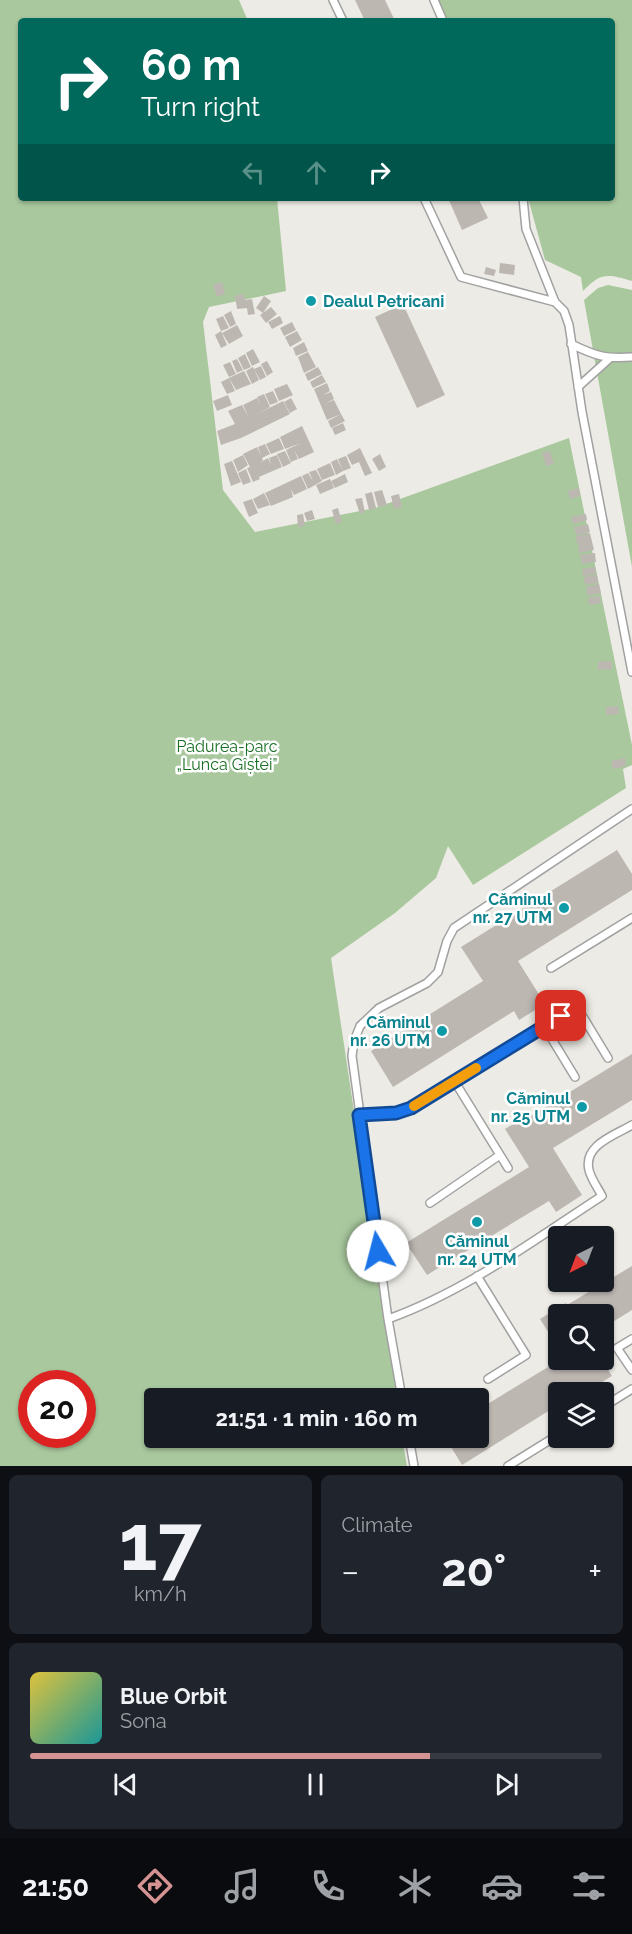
<!DOCTYPE html>
<meta charset="utf-8">
<style>
body{margin:0;font-family:Raleway,sans-serif;background:#20242c;color:#f1f3f6;height:100vh;display:flex;flex-direction:column;font-size:22px;white-space:nowrap}
*{box-sizing:border-box;margin:0}
p{font-size:20px;color:#9ea1a6}
.icon{flex:none;width:33px;height:33px;fill:none;stroke:currentColor;stroke-width:2;stroke-linecap:round;stroke-linejoin:round}
.map{position:relative;height:1466px;overflow:hidden}
.details{display:flex;flex-direction:column;gap:9px;padding:9px;background:#0d0f14;flex:1}
.details>*{flex:none}
.hud{position:absolute;left:18px;top:18px;width:597px;height:183px;border-radius:6px;box-shadow:0 2px 4px #0004;background:#00695c;color:#fff;overflow:hidden}
.needle{width:39px;rotate:222deg}
.controls{position:absolute;left:548px;top:1226px;display:grid;gap:12px}
.controls a{display:grid;place-items:center;width:66px;height:66px;border-radius:6px;background:#171b24;box-shadow:0 2px 4px #0004;font-size:30px}
.speed{position:absolute;left:18px;top:1370px;display:flex;gap:12px;font-size:30px;font-weight:700;text-align:center}
.speed>*{display:grid;place-content:center;width:78px;height:78px;border-radius:50%;background:#171b24;box-shadow:0 2px 4px #0004;line-height:1}
.speed .limit{border:9px solid #d22;background:#fff;color:#111}
.pin{position:absolute;display:grid;place-items:center;width:51px;height:51px;color:#fff;margin:-26px;border-radius:12px;box-shadow:0 3px 9px #0006}
.me{position:absolute;width:66px;margin:-33px;rotate:352deg;stroke-linejoin:round;filter:drop-shadow(0 0 4px #0008)}
.turn{display:flex;align-items:center;gap:21px;height:126px;padding:0 24px;font-size:27px}
.turn .icon{width:78px;height:78px;stroke-width:2.5}
.turn b{display:block;font-size:42px;line-height:51px}
.lanes{display:flex;align-items:center;height:57px;padding:0 24px;background:#0003;justify-content:center;gap:30px;direction:ltr}
.lanes .off{opacity:.35}
.big{font-size:45px;font-weight:700;line-height:1.1}
.details .tile{flex:1;display:flex;flex-direction:column;justify-content:center;gap:9px;min-width:0;padding:0 21px;border-radius:9px;background:#20242c}
.details .dial{align-items:center;gap:0}
.dial b{font-size:78px;line-height:1}
.song{display:flex;align-items:center;gap:18px}
.cover{width:72px;height:72px;border-radius:9px;background:linear-gradient(135deg,hsl(50 70% 55%),hsl(180 70% 35%))}
.played{height:6px;border-radius:3px;background:linear-gradient(90deg,#d59292 70%,#363941 70%)}
.keys{display:flex;justify-content:space-around;direction:ltr}
.heat{display:flex;justify-content:space-between;align-items:center;font-size:33px;direction:ltr}
.details .tiles{flex:1;display:grid;gap:9px;grid-template-columns:1fr 1fr}
.tile:last-child{grid-column:span 2}
.trip{position:absolute;left:144px;top:1388px;width:345px;height:60px;border-radius:6px;background:#171b24;box-shadow:0 2px 4px #0004;font-weight:700;line-height:60px;text-align:center}
.menu{display:flex;height:96px;justify-content:space-around;align-items:center;background:#090b0e;color:#9ea1a6}
.menu .icon{width:42px;height:42px}
.menu .on{color:#d59292}
.menu b{font-size:27px;color:#f1f3f6}
.map>svg:first-child{display:block}
</style>
<div class="map">
<svg width="632" height="1466" viewBox="0 0 632 1466">
<rect width="100%" height="100%" fill="#edebe5"/>
<path fill="#a9c89e" fill-rule="evenodd" d="M0,0H239L248,21H21V198H277L286,291L209,307L203,322L223,490L255,532L375,508L569,438L632,745V765L623,769L626,788L473,885L448,846L436,878L395,913L331,958L397,1398H154V1437H402L407,1466H0ZM32,1383H82V1434H32Z
M432,0H632V281C608,274 601,272 583,291L581,277L545,260L528,198H612V21H442Z
M608,285L632,290V567L584,300L598,288Z"/>
<path fill="#bdb7b2" d="M355,0H385L395,21H365Z
M448,198H478L488,218L462,230Z
M500,263L515,265L514,275L499,273Z
M486,267L496,270L494,276L484,274Z
M222,282L225,294L217,297L213,285Z
M244,294L245,300L252,299L255,314L248,315L247,308L237,309L235,296Z
M264,296L271,301L263,313L256,308Z
M403,304L445,395L417,408L375,317Z
M271,307L277,314L266,323L260,315Z
M231,311L236,324L230,327L224,315Z
M223,316L229,328L221,331L216,319Z
M280,316L283,323L272,329L268,322Z
M292,322L296,330L284,336L280,328Z
M237,325L243,336L229,344L222,333Z
M221,331L227,345L221,348L215,335Z
M297,331L302,340L290,347L285,337Z
M304,342L308,351L296,356L293,348Z
M253,349L260,362L252,366L246,353Z
M308,352L316,367L304,373L298,357Z
M245,354L251,367L244,370L238,358Z
M237,359L243,370L237,373L232,361Z
M267,361L273,372L267,376L261,364Z
M230,362L236,374L229,377L223,365Z
M261,366L266,377L260,380L254,369Z
M253,367L259,380L252,384L246,371Z
M318,367L322,374L308,381L305,374Z
M244,371L251,384L236,390L229,378Z
M322,375L326,382L313,388L310,382Z
M229,378L235,391L227,394L221,382Z
M327,383L330,391L323,395L331,392L334,399L326,403L334,400L341,414L327,420L314,389Z
M287,384L293,395L279,401L274,389Z
M273,391L278,402L270,405L265,394Z
M264,394L270,407L255,415L283,401L290,414L241,438L221,445L217,431L235,424L228,411L242,405L249,418L243,405L257,398L261,406L257,397Z
M228,395L232,405L217,411L213,401Z
M291,398L297,409L290,413L284,402Z
M341,414L345,421L331,428L328,421Z
M343,423L346,430L335,435L332,428Z
M302,426L314,452L299,459L294,450L298,459L291,462L286,450L301,443L285,449L280,437Z
M279,438L284,449L271,454L266,444Z
M265,444L270,454L262,458L263,460L261,462L268,458L271,465L269,458L277,455L282,467L259,477L260,479L253,482L247,468L250,467L243,454L257,447L261,456L258,447Z
M360,448L372,473L365,476L359,462L352,465L347,455Z
M285,451L291,463L283,467L277,454Z
M550,451L554,464L546,466L542,453Z
M380,454L386,467L379,471L372,459Z
M243,455L248,465L238,472L233,460Z
M346,456L351,468L343,471L338,459Z
M337,459L343,471L336,475L331,462Z
M232,461L241,482L231,486L224,464Z
M330,463L335,475L322,480L317,469Z
M246,469L251,482L243,485L238,473Z
M316,470L322,481L308,489L302,476L308,473L313,481L309,472Z
M345,474L348,482L335,488L331,481Z
M301,476L307,489L294,495L291,489L293,497L271,506L265,493Z
M330,479L334,488L320,494L316,485Z
M579,488L580,496L570,499L568,491Z
M382,490L387,505L378,507L374,492Z
M372,492L376,508L369,510L365,494Z
M264,493L270,505L258,509L253,499Z
M399,494L402,507L394,509L391,496Z
M362,498L365,512L360,514L355,499Z
M252,499L258,513L249,517L243,502Z
M338,508L342,522L336,524L332,510Z
M312,510L315,519L307,521L304,513Z
M303,514L305,526L298,527L297,515Z
M586,514L587,520L573,524L571,517Z
M588,524L590,532L576,535L574,527Z
M590,533L594,550L579,553L578,544L589,542L577,544L576,536Z
M595,553L596,562L582,564L580,555Z
M595,567L596,574L583,576L582,569Z
M597,575L598,583L585,585L584,577Z
M599,584L601,593L588,596L586,587Z
M600,596L601,603L589,605L588,598Z
M611,661L612,669L598,670V662Z
M618,706L619,714L606,715V707Z
M625,758L626,766L613,769L611,761Z
M617,850L632,874V890L518,961L545,1004L519,1020L514,1011L393,1087L371,1051L483,981L461,947Z
M632,1054V1100L553,1148L582,1195L556,1212L549,1201L427,1275L406,1243L529,1167L505,1129L531,1113L532,1115Z
M632,1266V1310L603,1328V1314H558V1348L540,1319L566,1303L567,1305Z
M561,1359H601L612,1376L586,1392L584,1389L579,1392H558V1405L462,1465L445,1437H478V1410Z"/>
<g fill="none" stroke-linecap="round" stroke-linejoin="round">
<g stroke="#a1a1a1" stroke-width="10">
<path id="service" d="M333,0L343,21
M434,0L443,21
M424,198L461,277L555,302
M523,198L526,229L555,302L564,311L569,325L582,412L632,672
M571,344C596,356 605,359 632,357
M578,387L609,359
M551,968L632,918
M544,1026L575,1077
M455,1082L508,1168
M359,1115L396,1113L411,1108L530,1034L577,1007L608,1058
M430,1203L500,1155
M477,1276L526,1355L488,1379
M388,1319C466,1291 534,1240 602,1196C598,1188 591,1179 589,1170C583,1145 615,1135 632,1125
M632,1339L617,1348L632,1370
M402,1398L388,1319L352,1056L354,1041L360,1026L379,1008L427,983L438,972L447,941L454,928L632,809
M603,1407L632,1389
M409,1437L414,1466
M508,1466L558,1435"/>
</g>
<use href="#service" stroke="#fff" stroke-width="7"/>
</g>
<g fill="none" stroke-linecap="round" stroke-linejoin="round">
<g stroke="#114b97" stroke-width="15">
<path id="route" d="M378,1251L359,1115L396,1113L411,1108L561,1016"/>
</g>
<use href="#route" stroke="#1a73e8" stroke-width="10"/>
<path stroke="#f59e0b" stroke-width="10" d="M414,1106L476,1068"/>
</g>
<g fill="#0f9aa8" stroke="#fff" stroke-width="2">
<circle cx="311" cy="301" r="6"/>
<circle cx="564" cy="908" r="6"/>
<circle cx="442" cy="1031" r="6"/>
<circle cx="582" cy="1107" r="6"/>
<circle cx="477" cy="1222" r="6"/>
</g>
<g text-anchor="middle" dominant-baseline="central" stroke-width="5" stroke-linejoin="round" paint-order="stroke">
<g font-size="16" font-weight="bold" fill="#0d838f" stroke="#fff" text-anchor="end">
<text x="323" y="301" text-anchor="start">Dealul Petricani</text>
<text x="552" y="899">Căminul<tspan x="552" dy="18">nr. 27 UTM</tspan></text>
<text x="430" y="1022">Căminul<tspan x="430" dy="18">nr. 26 UTM</tspan></text>
<text x="570" y="1098">Căminul<tspan x="570" dy="18">nr. 25 UTM</tspan></text>
<text x="477" y="1241" text-anchor="middle">Căminul<tspan x="477" dy="18">nr. 24 UTM</tspan></text>
</g>
<g font-size="16" fill="#186e22" stroke="#fff">
<text x="227" y="746">Pădurea-parc<tspan x="227" dy="18">„Lunca Gîștei”</tspan></text>
</g>
</g>
</svg>
<div class="controls">
<a><svg class="needle" viewBox="-14 -14 28 28"><path d="M0-13l5 13h-10z" fill="#e53935"/><path d="M0 13l5-13h-10z" fill="#9ea1a6"/></svg></a>
<a><svg class="icon" aria-label="search" viewBox="0 0 24 24"><circle cx="10" cy="10" r="6"/><path d="M15 15l6 6"/></svg></a>
<a><svg class="icon" aria-label="layers" viewBox="0 0 24 24"><path d="M12 4l9 5-9 5-9-5zM3 14l9 5 9-5"/></svg></a>
</div>
<div class="speed"><div class="limit">20</div></div>
<div class="pin" style="left:561px;top:1016px;background:#d93025"><svg class="icon" aria-label="arrive" viewBox="0 0 24 24"><path d="M6 21V4h12l-3 4 3 4H6"/></svg></div>
<svg class="me" style="left:378px;top:1251px" viewBox="-20 -20 40 40"><circle r="19" fill="#fff"/><path d="M0-13L10 11 0 6-10 11z" fill="#1a73e8"/></svg>
<div class="trip">21:51 · 1 min · 160 m</div>
<div class="hud">
<div class="turn"><svg class="icon" aria-label="right" viewBox="0 0 24 24"><path d="M7 20v-9h11M14 6l5 5-5 5"/></svg><div><b>60 m</b>Turn right</div></div>
<div class="lanes"><svg class="icon off" aria-label="left" viewBox="0 0 24 24"><path d="M17 20v-9H6M10 6l-5 5 5 5"/></svg><svg class="icon off" aria-label="ahead" viewBox="0 0 24 24"><path d="M12 20V5M6 11l6-6 6 6"/></svg><svg class="icon" aria-label="right" viewBox="0 0 24 24"><path d="M7 20v-9h11M14 6l5 5-5 5"/></svg></div>
</div>
</div>
<section class="details">
<div class="tiles">
<div class="tile dial"><b>17</b><p>km/h</p></div>
<div class="tile"><p>Climate</p>
<div class="heat"><a>−</a><b class="big">20°</b><a>+</a></div>
</div>
<div class="tile">
<div class="song"><i class="cover"></i><div><b>Blue Orbit</b><p>Sona</p></div></div>
<div class="played"></div>
<div class="keys"><svg class="icon" aria-label="previous" viewBox="0 0 24 24"><path d="M18 5L8 12l10 7zM5 5v14"/></svg><svg class="icon" aria-label="pause" viewBox="0 0 24 24"><path d="M8 5v14M16 5v14"/></svg><svg class="icon" aria-label="next" viewBox="0 0 24 24"><path d="M6 5l10 7-10 7zM19 5v14"/></svg></div>
</div>
</div>
</section>
<nav class="menu">
<b>21:50</b>
<svg class="icon on" aria-label="directions" viewBox="0 0 24 24"><path d="M12 3l9 9-9 9-9-9zM9 14v-3h6M13 9l2 2-2 2"/></svg>
<svg class="icon" aria-label="music" viewBox="0 0 24 24"><path d="M9 18V5l10-2v13"/><circle cx="6" cy="18" r="3"/><circle cx="16" cy="16" r="3"/></svg>
<svg class="icon" aria-label="phone" viewBox="0 0 24 24"><path d="M5 4h4l2 5-3 2q2 4 5 5l2-3 5 2v4C11 20 4 13 5 4z"/></svg>
<svg class="icon" aria-label="climate" viewBox="0 0 24 24"><path d="M12 3v18M4 7l16 10M4 17L20 7"/></svg>
<svg class="icon" aria-label="car" viewBox="0 0 24 24"><path d="M5 17H2v-5l4-1 3-4h7l3 4 3 1v5h-3M9 17h6M6 11h13"/><circle cx="7" cy="17" r="2"/><circle cx="17" cy="17" r="2"/></svg>
<svg class="icon" aria-label="filters" viewBox="0 0 24 24"><path d="M4 7h16M4 17h16"/><circle cx="9" cy="7" r="2"/><circle cx="15" cy="17" r="2"/></svg>
</nav>
